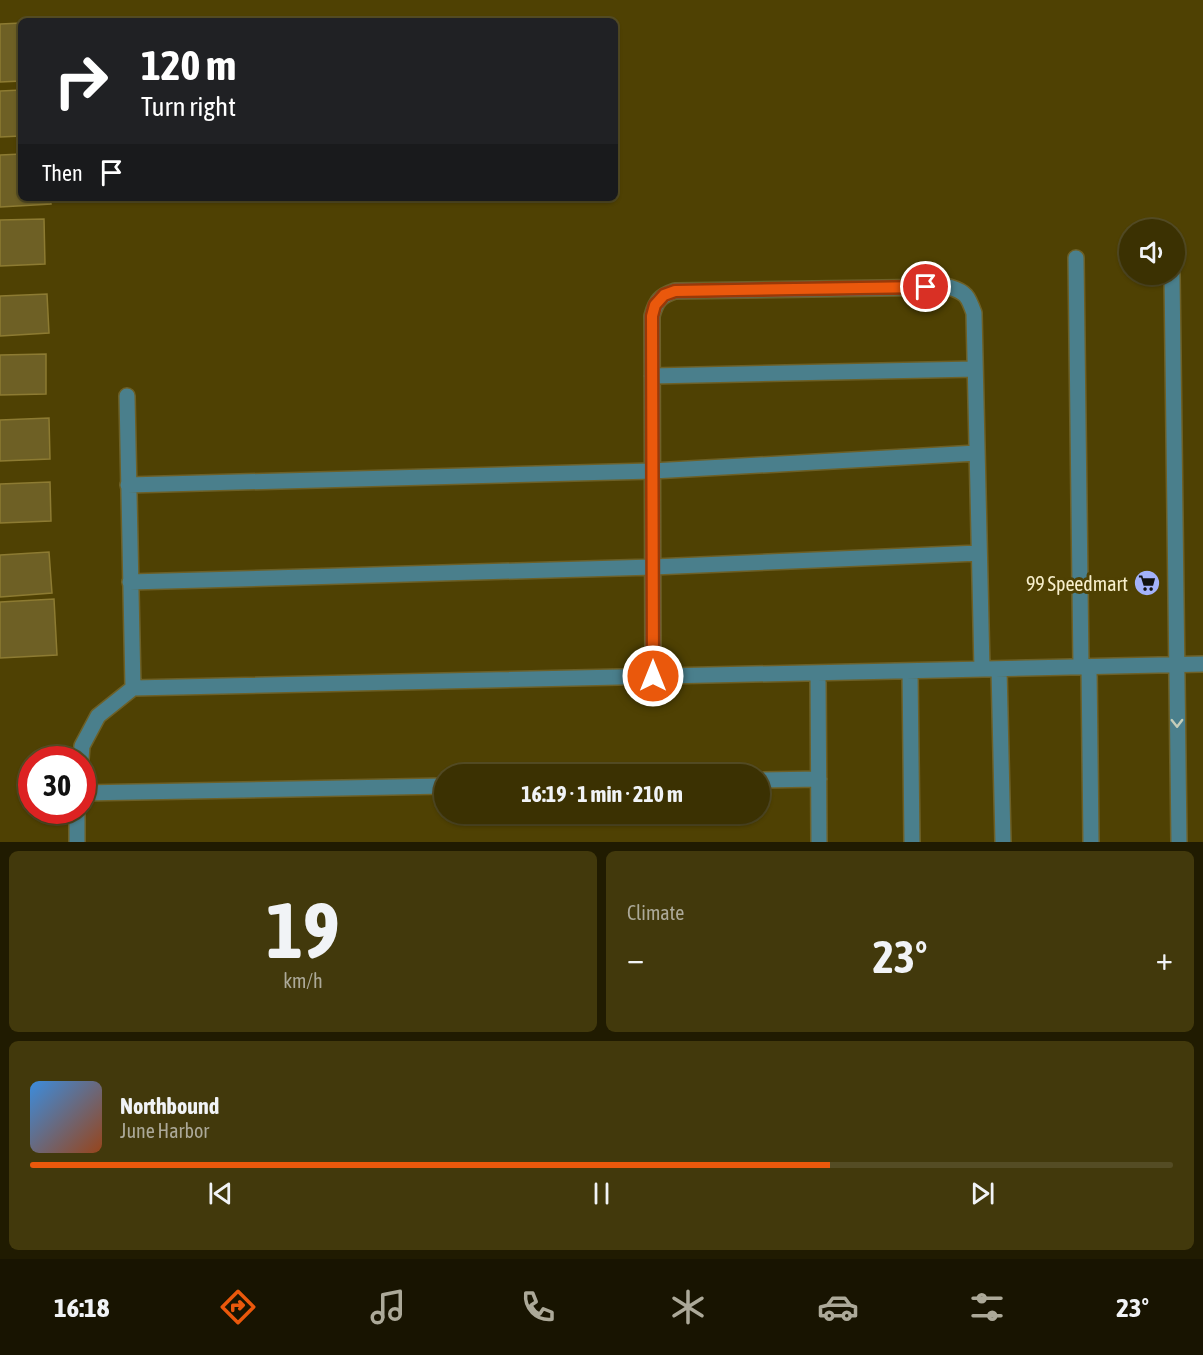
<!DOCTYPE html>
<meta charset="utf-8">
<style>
body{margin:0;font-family:"Asap Condensed",sans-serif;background:#42390c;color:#f1f3f6;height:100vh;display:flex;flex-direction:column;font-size:22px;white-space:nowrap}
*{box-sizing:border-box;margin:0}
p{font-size:20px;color:#aca999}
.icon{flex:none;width:33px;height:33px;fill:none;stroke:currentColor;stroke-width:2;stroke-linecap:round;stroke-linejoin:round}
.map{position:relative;height:842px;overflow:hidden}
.panel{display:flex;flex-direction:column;gap:9px;padding:9px;background:#201b01;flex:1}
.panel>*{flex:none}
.hud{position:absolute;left:18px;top:18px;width:600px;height:183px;border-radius:9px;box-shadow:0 2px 4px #0004,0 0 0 2px #544c24;background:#202124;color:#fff;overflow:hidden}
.fabs{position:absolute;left:1119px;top:219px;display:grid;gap:12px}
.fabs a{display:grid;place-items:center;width:66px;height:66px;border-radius:50%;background:#3b3102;box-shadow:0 2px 4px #0004,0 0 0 2px #544c24;font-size:30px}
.speed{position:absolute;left:18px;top:746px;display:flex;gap:12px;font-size:30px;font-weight:700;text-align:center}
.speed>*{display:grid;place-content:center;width:78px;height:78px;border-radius:50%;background:#3b3102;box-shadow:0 2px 4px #0004,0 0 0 2px #544c24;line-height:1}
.speed .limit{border:9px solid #d22;background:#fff;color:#111}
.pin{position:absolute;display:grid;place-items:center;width:51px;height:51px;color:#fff;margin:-26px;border:3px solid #fff;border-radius:50%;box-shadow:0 2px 6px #0007}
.me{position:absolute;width:66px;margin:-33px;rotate:0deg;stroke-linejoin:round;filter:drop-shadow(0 0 4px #0008)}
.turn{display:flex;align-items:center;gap:21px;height:126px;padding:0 24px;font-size:27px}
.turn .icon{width:78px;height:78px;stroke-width:2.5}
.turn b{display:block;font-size:42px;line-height:51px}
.then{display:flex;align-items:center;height:57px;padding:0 24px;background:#0003;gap:12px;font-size:22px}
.big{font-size:45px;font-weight:700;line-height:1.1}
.panel .widget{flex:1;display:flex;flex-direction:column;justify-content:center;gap:9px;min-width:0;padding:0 21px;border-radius:9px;background:#42390c}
.panel .dial{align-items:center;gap:0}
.dial b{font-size:78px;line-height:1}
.song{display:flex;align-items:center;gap:18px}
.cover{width:72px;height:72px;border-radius:9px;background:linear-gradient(135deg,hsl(210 70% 55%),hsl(20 70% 35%))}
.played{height:6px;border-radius:3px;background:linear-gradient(90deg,#ea580c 70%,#544c24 70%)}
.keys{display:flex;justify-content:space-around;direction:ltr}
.heat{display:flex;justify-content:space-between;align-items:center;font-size:33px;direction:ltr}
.panel .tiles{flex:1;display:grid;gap:9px;grid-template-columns:1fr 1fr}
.widget:last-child{grid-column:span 2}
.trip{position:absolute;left:434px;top:764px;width:336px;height:60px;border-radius:30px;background:#3b3102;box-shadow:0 2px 4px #0004,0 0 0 2px #544c24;font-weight:700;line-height:60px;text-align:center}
.tab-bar{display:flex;height:96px;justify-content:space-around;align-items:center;background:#181401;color:#aca999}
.tab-bar .icon{width:42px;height:42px}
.tab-bar .on{color:#ea580c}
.tab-bar b{font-size:27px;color:#f1f3f6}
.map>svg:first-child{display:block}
</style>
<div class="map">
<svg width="1203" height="842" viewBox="0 0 1203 842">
<rect width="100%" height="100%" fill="#4f4103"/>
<path fill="#6e6025" stroke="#8d7b32" stroke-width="1.5" d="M21,23V81L0,82V24Z
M21,90V136L0,137V91Z
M21,154V198H50L51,204L0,207V155Z
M44,219L45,264L0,266V220Z
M47,294L49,333L0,336V296Z
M46,354V394L0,395V355Z
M49,418L50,459L0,461V420Z
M50,482L51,521L0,523V484Z
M49,552L52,593L0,597V555Z
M54,599L57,655L0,658V602Z"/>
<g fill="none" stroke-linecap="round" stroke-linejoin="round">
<g stroke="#6d6027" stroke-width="18">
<path id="minor" d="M1076,258L1081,667
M1172,274L1179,842
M652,376L975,369
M127,396L133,688
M128,485L652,471L977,453
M130,582L653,567L979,553
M1089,667L1091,842
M999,669L1003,842
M910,671L912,842
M818,673L819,842
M653,676L652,316C656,301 660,296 675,291L949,287C966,292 968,296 974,313L982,669
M81,759L82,746L98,716L133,688L1203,664
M759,780L819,779
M82,793L444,786
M77,810V842"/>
</g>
<use href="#minor" stroke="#4a7f8c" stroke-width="15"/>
</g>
<defs><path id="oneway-chevron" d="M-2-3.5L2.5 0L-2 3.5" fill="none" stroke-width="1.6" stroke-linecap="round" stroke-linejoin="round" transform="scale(1.5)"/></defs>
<use stroke="#c4cdb9" href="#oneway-chevron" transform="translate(1177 723) rotate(89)"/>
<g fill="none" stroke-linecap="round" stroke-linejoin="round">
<g stroke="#983908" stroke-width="15">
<path id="route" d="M653,676L652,316L655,305L664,295L675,291L926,287"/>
</g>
<use href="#route" stroke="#ea580c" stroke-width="10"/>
</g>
<defs>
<g id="supermarket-disc" transform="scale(1.35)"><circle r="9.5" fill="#a3b2fc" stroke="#4f4103"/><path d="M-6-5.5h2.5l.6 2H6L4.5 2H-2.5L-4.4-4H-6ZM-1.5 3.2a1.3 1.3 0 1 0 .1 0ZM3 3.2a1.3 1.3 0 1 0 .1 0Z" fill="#111"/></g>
</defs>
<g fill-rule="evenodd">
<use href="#supermarket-disc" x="1147" y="583"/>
</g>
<g text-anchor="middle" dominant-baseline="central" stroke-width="6" stroke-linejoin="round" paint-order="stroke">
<g font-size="20" fill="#f8efcc" stroke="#4f4103" text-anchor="end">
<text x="1128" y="583">99 Speedmart</text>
</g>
</g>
</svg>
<div class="fabs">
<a><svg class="icon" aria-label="sound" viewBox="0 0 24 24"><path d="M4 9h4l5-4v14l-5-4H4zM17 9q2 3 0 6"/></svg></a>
</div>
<div class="speed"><div class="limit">30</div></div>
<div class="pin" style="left:926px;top:287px;background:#d93025"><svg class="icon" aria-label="arrive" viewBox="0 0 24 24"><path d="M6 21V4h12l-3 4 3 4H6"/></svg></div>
<svg class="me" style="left:653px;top:676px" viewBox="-20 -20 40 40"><circle r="17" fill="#ea580c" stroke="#fff" stroke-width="3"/><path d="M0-11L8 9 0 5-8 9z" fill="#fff"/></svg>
<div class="trip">16:19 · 1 min · 210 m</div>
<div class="hud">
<div class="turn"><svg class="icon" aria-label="right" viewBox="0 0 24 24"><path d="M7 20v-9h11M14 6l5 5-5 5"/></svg><div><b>120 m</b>Turn right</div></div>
<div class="then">Then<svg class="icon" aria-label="arrive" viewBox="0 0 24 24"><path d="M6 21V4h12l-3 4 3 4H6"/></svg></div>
</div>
</div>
<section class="panel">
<div class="tiles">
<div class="widget dial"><b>19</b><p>km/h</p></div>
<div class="widget"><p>Climate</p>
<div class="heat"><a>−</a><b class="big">23°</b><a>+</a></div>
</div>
<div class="widget">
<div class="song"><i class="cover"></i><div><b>Northbound</b><p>June Harbor</p></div></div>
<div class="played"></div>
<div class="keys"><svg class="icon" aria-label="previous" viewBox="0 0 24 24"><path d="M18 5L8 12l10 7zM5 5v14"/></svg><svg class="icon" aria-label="pause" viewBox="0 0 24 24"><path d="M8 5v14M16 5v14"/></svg><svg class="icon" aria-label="next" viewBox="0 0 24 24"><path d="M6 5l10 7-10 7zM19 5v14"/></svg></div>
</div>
</div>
</section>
<nav class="tab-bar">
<b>16:18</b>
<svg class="icon on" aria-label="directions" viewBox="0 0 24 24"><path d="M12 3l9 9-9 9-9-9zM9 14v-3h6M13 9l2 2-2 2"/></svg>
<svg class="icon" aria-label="music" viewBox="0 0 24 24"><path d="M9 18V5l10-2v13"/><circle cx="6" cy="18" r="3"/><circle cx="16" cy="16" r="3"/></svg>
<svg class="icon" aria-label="phone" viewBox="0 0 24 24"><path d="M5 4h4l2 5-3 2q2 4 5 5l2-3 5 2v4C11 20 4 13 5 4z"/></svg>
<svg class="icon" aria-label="climate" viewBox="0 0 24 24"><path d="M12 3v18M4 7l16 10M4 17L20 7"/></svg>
<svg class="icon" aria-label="car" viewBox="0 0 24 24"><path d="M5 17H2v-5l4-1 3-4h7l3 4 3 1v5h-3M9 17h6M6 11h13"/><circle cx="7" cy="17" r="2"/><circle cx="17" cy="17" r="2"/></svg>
<svg class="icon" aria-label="filters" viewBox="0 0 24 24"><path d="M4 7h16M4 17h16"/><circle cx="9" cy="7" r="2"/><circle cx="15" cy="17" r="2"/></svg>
<b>23°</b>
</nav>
